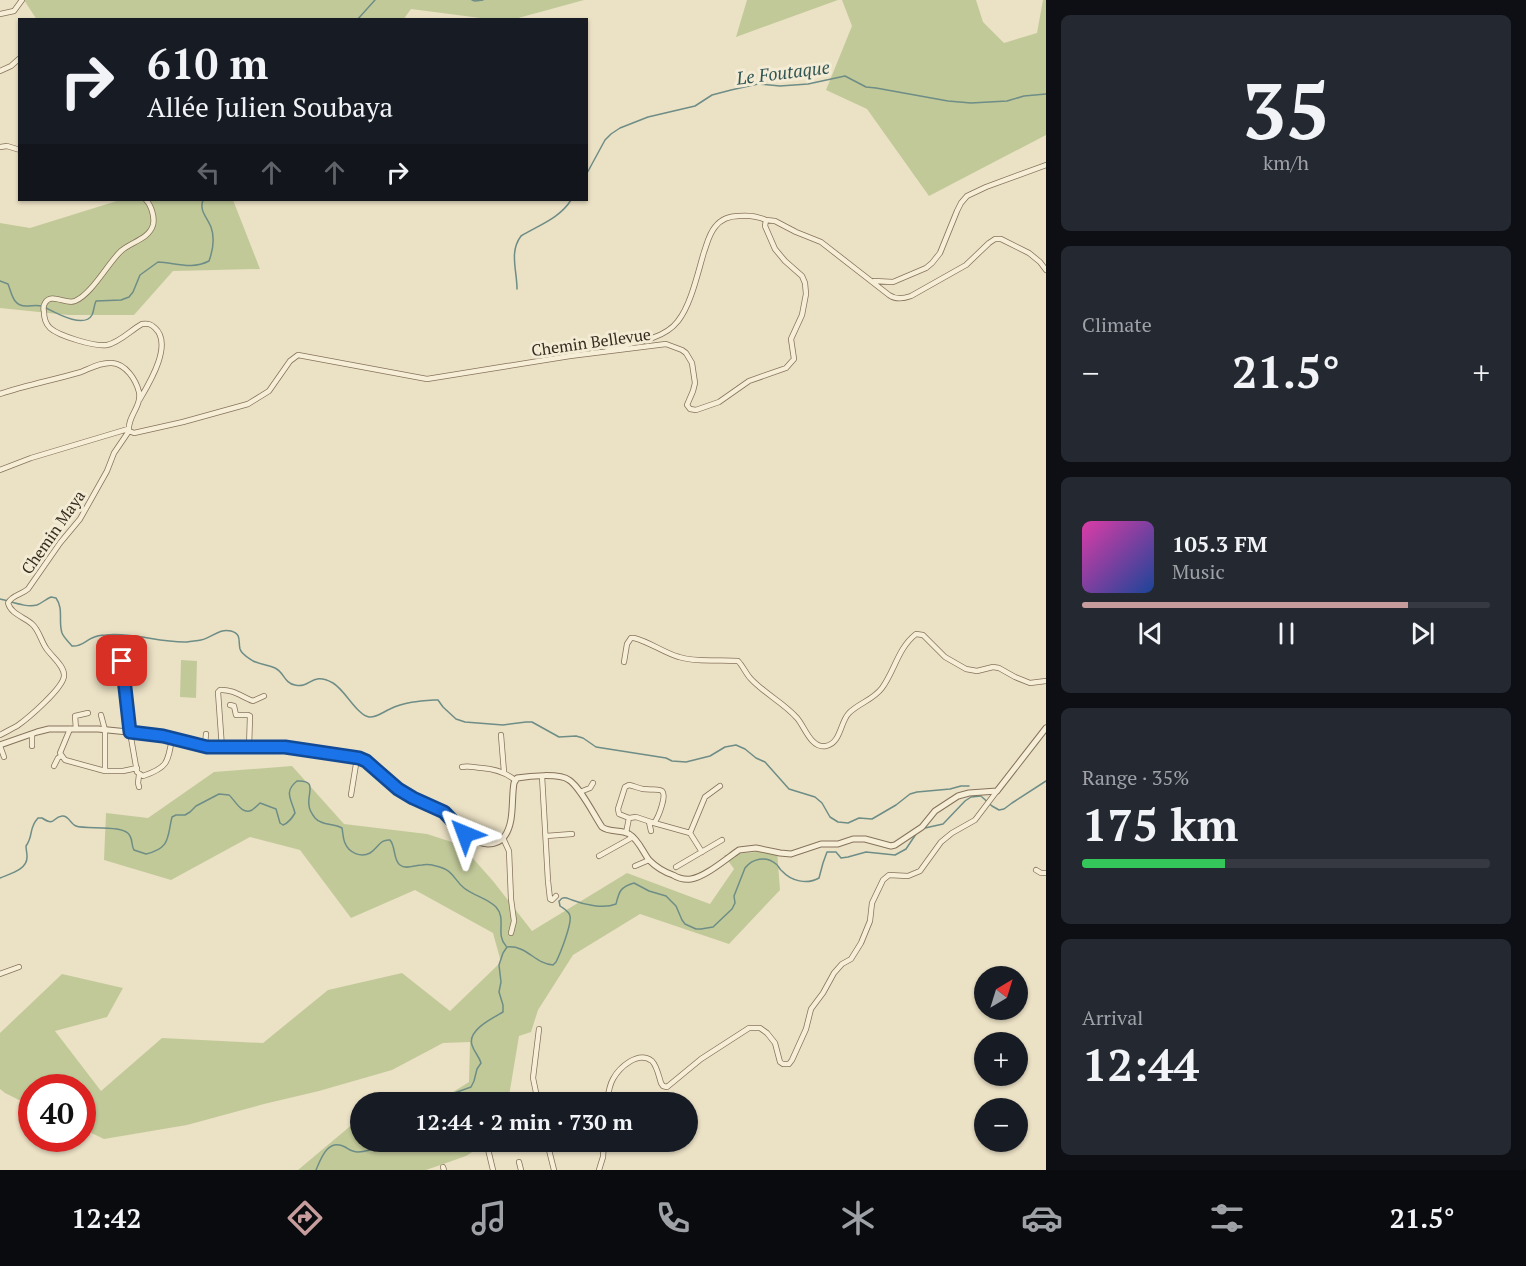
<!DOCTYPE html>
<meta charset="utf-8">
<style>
body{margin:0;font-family:"PT Serif",serif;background:#242831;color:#f1f3f6;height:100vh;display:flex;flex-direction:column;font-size:22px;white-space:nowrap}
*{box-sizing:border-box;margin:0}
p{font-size:20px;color:#9ea1a6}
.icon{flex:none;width:33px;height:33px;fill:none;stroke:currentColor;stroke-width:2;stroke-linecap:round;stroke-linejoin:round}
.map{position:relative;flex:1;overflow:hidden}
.side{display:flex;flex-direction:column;gap:15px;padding:15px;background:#0d0f14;width:480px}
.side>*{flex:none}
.guide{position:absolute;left:18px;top:18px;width:570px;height:183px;border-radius:0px;box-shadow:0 2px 4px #0004;background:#171b24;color:#f1f3f6;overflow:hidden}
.needle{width:39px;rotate:38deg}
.buttons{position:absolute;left:974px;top:966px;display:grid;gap:12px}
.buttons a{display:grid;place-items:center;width:54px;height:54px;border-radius:50%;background:#171b24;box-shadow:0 2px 4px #0004;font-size:30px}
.speed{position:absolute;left:18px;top:1074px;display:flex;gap:12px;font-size:30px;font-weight:700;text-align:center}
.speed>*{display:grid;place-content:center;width:78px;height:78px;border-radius:50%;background:#171b24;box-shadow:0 2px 4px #0004;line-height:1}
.speed .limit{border:9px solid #d22;background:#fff;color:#111}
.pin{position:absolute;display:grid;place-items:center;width:51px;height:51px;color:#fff;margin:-26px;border-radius:12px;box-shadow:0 3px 9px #0006}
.me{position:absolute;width:66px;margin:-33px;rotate:316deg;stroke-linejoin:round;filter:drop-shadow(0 0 4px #0008)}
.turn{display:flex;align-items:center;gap:21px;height:126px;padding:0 30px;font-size:27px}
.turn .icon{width:78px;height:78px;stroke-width:2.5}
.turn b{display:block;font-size:42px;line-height:51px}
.lanes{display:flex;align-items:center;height:57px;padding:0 30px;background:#0003;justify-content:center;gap:30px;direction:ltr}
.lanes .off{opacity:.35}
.big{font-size:45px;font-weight:700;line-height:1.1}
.side .card{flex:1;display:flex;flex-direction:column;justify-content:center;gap:9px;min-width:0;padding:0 21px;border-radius:9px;background:#242831}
.side .dial{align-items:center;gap:0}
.dial b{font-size:78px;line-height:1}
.song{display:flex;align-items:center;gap:18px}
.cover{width:72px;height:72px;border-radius:9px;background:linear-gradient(135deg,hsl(320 70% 55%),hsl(220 70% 35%))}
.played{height:6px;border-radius:3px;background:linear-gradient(90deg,#c69c9c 80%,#363941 80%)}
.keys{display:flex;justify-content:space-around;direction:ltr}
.heat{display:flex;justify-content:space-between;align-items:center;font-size:33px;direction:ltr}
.charge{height:9px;border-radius:4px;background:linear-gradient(90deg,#34c759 35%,#363941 0)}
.trip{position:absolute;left:350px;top:1092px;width:348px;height:60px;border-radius:30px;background:#171b24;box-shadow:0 2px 4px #0004;font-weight:700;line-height:60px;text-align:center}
.tabs{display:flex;height:96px;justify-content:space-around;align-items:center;background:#090b0e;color:#9ea1a6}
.tabs .icon{width:42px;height:42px}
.tabs .active{color:#c69c9c}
.tabs b{font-size:27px;color:#f1f3f6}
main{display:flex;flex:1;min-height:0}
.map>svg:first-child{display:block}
</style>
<main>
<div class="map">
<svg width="1046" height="1170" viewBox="0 0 1046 1170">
<rect width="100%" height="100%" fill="#ebe1c5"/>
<path fill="#c2c999" d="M24,0H584L511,20L488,19L411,9L403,20H37Z
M747,0H838L736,37Z
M842,0H976L983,22L1004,43L1037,33L1043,0H1046V135L929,196L867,109L826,90L852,26Z
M120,200H233L260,269L173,271L134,315H68L0,308V223L30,228Z
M181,660L197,661L196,698L180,697Z
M292,766L344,824L427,834L461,845L493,881L532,931L627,873L710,904L734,869L724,855L777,850L780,890L729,944L640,914L573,955L538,1010L531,1032L519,1036L508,1102H437L469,1082L470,1042L443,1043L392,1070L319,1091L264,1104L187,1125L104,1139L83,1129L82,1088H32L31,1106L5,1093L0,1089V1033L62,974L123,988L107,1017L55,1031L101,1091L162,1038L263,1043L328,990L402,973L450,1011L501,962L493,933L415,890L351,918L300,850L250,837L171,880L104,860L106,813L148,818L214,772Z
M354,1123L360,1124V1142H488L466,1156L426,1170H298Z"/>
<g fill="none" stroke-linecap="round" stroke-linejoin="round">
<path stroke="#6d8d86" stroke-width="1.5" d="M472,0L475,1L483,0
M357,20L375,0
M586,175L605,140L611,134L620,128L648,117L695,106L712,95L731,90L758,84L780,86L808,84L845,76L866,87L876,88L948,101L971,103L1007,101L1024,96L1046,94
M0,281L8,284C12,294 13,306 26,306C32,306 36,305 42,306
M517,289C517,270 509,252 521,236C539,225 560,218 571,200
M46,308C56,313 84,329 92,315C94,311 94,305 96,301L121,300L129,297L133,292L140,275L158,262C176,263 192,270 209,261C213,250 215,238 211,227C207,217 199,211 203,200
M0,599C11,601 25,608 37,605C42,603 46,599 51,597L56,598C64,609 58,621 62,633C64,638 69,642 72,646C81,647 85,641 92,638C96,636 101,635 106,635C133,632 160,643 187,642C192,641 197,641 201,640C212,638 219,628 231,631C242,634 238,641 240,649C242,655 249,658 253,661C262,665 268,665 275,668C284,672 284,683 295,685C311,689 311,671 333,683C345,690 357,715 369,717C376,718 383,712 390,709C404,702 419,701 434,700H438L443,707L456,719L465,722L503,725L526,722H532L559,737L576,736L583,738L596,747L666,758L672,761L686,762L710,756L725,747L736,745L745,749L756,758L765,762L789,789L815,797L822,803L830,817L838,822L848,823L859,818L872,819L896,805L910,794L917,792L950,789L961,786H969
M982,797L992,806L999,810L1004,809L1012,803L1046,781
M925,828L943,824L965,801L971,797L981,796
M0,878C9,874 28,870 27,856C27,853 26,849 26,846C34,835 28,829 38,818H42C56,827 52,817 62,816C69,815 70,824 76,826C86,830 125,824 130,836C133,841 131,845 134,850L146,854C171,848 167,837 172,817L176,815H185L190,812L196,806L219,794L229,795C235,800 242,816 252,810C255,808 258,805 260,803L276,809L280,823L283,825C289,823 292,818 295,813C292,800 283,792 297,781C318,780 307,793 309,805C309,809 312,814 315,818C322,826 333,823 342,828C343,833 343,839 345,843C349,853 361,858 370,853C378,848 380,839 390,840C396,847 393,860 400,865C406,870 415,865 422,865C427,864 432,865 436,866C454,870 453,879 464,888C474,896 487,898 496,907C507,919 495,934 506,946
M436,1102L449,1095L471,1087L474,1081L477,1069L481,1063C479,1056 474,1052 472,1045C467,1030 493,1018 503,1012V1005L499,992L501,982L499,965L503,953L507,947C527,945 535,964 553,965L556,962C560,954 572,924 570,916C569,911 564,909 560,906L559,901C561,900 561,898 563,898C566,897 569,899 572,900C585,905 604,909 616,904C619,892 620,887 634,883L649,891L666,896L676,906L682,920L685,924L696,929H701L713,927L732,909L735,903L734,896L745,868C752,859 766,855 776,864C777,864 781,871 782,871C791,881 807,885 819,878L823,863L827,852H836L841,858L848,857L866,852L895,855L906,849L916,834
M316,1170C321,1158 328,1138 345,1147C350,1150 352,1152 358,1152C372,1151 386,1145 400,1142"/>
<g stroke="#85735c" stroke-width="6">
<path id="minor" d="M0,14L14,11L22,0
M0,71L11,66L20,58
M0,147L7,146L20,150
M874,281L893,282L926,268L932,263L940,253L957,211L961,203L967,196L986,187L1046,165
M607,348C630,343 663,341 678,321C691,305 698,272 704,252C707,244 709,234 715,227C721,219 729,216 739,216C748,215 757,216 766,220
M0,394C26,385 54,380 81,372C91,368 101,362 112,363C126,364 136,380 139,392C142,406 127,417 129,431L134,433L183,422L248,404L269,391L290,361L298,355L427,379L570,356L666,344L682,350L686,353L692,363L695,383L693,391L687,405L690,409L696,410L719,402L749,381L786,368L794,359L791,339L802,315L806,294L805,283L802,276L785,261L775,249L765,226L766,220L775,221L796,232L821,242L889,295C896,300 903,299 911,296L966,265L989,243L995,239H1001L1029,253L1040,262L1046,270
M140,399C150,382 173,344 155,328C151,324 148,323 142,324C131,330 119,343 107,345C95,347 59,336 50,328C45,323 44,318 44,312C43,308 43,306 45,303C51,292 66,305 75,301C92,294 108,263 121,251C131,242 149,239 153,225C155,217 151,205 146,200
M0,470L31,458L128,429
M111,660H119L123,663L130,732L137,772L143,776C167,768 168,763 172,738
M624,662L627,644L631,638H634C650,642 664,653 679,657C698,663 718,659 738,661C743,666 746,674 751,679C765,694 784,703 797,718C805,727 811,749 826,746C841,743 840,722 849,713C859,703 873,700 882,688C895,670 898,648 916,634L923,635L945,657L966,669L977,671L993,667L999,668L1015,677L1030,683L1046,681
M230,705L234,706L236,715H248L250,716L249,748
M101,715L105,730V771
M70,729L60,753L65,760L105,771H123L137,768
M76,729L75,716L88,713
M206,734L205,744L207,747
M0,735C6,732 11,729 17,726C27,719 65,687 64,675C64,665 51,656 46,648C41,641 39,630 32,624C24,617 11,614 8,603C12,595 21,595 28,589L60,543L80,519L107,471L114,453L129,431
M501,735L504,772
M0,746L4,757
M32,746V734
M222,748L218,692L220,690C233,689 242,697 253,701L264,696
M54,766L58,758L61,756
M462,767C469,765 475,768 482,768C495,769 505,772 515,780
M542,776L548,881L550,899L552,900L556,896
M629,785C634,786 638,788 643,789C657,791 668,784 662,805C660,812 658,818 654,823L636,817L629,818L619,814L618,809L625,787Z
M139,787L138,783L139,775
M580,792L590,788L593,783
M351,795L357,758
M649,822L651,831
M654,823L690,833L705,797L720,786
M626,833L629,818
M690,833L702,852
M546,836L572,834
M503,838L509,851L511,899L514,921L511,933
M599,856L633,837
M635,866L649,860
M676,867L722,840
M1036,870L1041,873H1046
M0,974L19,967
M538,1102L533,1078L539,1029
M607,1102C608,1095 609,1086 613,1079C619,1068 638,1050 652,1061C657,1066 659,1077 661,1083L663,1086L667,1087L701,1059L749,1028H760L767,1033L775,1043L780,1062L783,1064H789L792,1060L806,1029L811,1009L823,993L834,973L842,964L851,959L861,943L870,921L872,903L883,880L889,875L908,876L920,871L941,842L952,833L975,820L997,791
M547,1142L554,1170
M487,1145L493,1170
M519,1162L521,1170
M443,1167L444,1170
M599,1170L603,1157L604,1142"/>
</g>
<g stroke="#85735c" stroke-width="7">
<path id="tertiary" d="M0,745L37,732L49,729H98L148,734L207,747H285L359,758C375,765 385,780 399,790C413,799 430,803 444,812C460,823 466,843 488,844C494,844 500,842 504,837C515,823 511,799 514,783L517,778C529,776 560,773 569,780C580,787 594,815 602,827C610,833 621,829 629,834C638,839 643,852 649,860C656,867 664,872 673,875C678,878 684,880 691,879C705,877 726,859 739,850L756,848L780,853L791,854L821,844H838L853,839H865L891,846L895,845L922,827L935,811L958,796L969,793L997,791L1046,728"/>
</g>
<use href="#minor" stroke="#f7eed7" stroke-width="4.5"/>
<use href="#tertiary" stroke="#f7eed7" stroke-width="5"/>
</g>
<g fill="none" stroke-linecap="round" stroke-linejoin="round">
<g stroke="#114b97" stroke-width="15">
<path id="route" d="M122,661L130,732L163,736L207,747H285L359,758L366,761L398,789L413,798L444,812L465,834"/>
</g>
<use href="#route" stroke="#1a73e8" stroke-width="10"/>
</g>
<g text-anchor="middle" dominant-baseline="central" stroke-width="6" stroke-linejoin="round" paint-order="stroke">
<g font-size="16" fill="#362b1f" stroke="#f3ebd4">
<text transform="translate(591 342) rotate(-8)">Chemin Bellevue</text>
<text transform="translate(53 532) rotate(-55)">Chemin Maya</text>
</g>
<g font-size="18" font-style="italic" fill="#2f5554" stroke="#f3ebd4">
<text transform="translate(783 72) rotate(-7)">Le Foutaque</text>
</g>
</g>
</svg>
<div class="buttons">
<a><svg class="needle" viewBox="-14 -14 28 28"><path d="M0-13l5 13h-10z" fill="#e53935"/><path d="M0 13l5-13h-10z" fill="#9ea1a6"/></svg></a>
<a>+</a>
<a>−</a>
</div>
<div class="speed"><div class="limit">40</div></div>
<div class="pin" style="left:122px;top:661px;background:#d93025"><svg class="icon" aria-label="arrive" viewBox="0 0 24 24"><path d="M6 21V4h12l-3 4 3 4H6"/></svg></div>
<svg class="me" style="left:465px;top:834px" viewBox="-20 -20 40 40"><path d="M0-17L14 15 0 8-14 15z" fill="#1a73e8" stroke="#fff" stroke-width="4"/></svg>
<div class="trip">12:44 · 2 min · 730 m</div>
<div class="guide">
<div class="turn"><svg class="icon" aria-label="right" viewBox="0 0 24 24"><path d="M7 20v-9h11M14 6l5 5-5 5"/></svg><div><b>610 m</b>Allée Julien Soubaya</div></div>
<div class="lanes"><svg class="icon off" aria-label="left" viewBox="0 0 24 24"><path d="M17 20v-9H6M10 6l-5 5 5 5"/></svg><svg class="icon off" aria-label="ahead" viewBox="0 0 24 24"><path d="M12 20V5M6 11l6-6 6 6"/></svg><svg class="icon off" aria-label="ahead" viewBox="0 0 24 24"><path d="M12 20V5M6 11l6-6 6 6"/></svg><svg class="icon" aria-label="right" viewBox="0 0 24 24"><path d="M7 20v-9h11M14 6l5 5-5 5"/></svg></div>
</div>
</div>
<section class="side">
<div class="card dial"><b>35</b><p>km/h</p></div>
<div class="card"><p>Climate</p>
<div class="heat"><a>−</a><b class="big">21.5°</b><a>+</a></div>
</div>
<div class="card">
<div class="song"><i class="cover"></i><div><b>105.3 FM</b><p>Music</p></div></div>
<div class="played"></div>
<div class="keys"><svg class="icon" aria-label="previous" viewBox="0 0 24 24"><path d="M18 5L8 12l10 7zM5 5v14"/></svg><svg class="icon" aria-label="pause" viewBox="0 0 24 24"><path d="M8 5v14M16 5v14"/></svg><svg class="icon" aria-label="next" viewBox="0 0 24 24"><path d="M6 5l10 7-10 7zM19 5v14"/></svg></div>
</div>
<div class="card"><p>Range · 35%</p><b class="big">175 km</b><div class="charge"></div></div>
<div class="card"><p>Arrival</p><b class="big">12:44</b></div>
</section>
</main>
<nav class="tabs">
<b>12:42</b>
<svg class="icon active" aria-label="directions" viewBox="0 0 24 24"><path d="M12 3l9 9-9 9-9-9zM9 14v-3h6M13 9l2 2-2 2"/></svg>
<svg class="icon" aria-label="music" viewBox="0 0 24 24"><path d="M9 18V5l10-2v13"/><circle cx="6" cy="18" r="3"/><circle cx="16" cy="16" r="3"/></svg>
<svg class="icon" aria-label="phone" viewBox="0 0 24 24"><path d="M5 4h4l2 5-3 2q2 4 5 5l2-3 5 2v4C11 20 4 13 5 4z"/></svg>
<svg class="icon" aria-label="climate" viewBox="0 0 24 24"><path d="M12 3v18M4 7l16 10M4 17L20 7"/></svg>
<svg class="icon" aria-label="car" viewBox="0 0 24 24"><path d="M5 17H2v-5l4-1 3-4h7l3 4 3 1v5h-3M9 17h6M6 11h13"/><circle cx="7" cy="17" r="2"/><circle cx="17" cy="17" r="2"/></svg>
<svg class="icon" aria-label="filters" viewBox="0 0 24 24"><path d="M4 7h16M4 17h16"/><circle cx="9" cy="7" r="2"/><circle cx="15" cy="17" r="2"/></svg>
<b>21.5°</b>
</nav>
